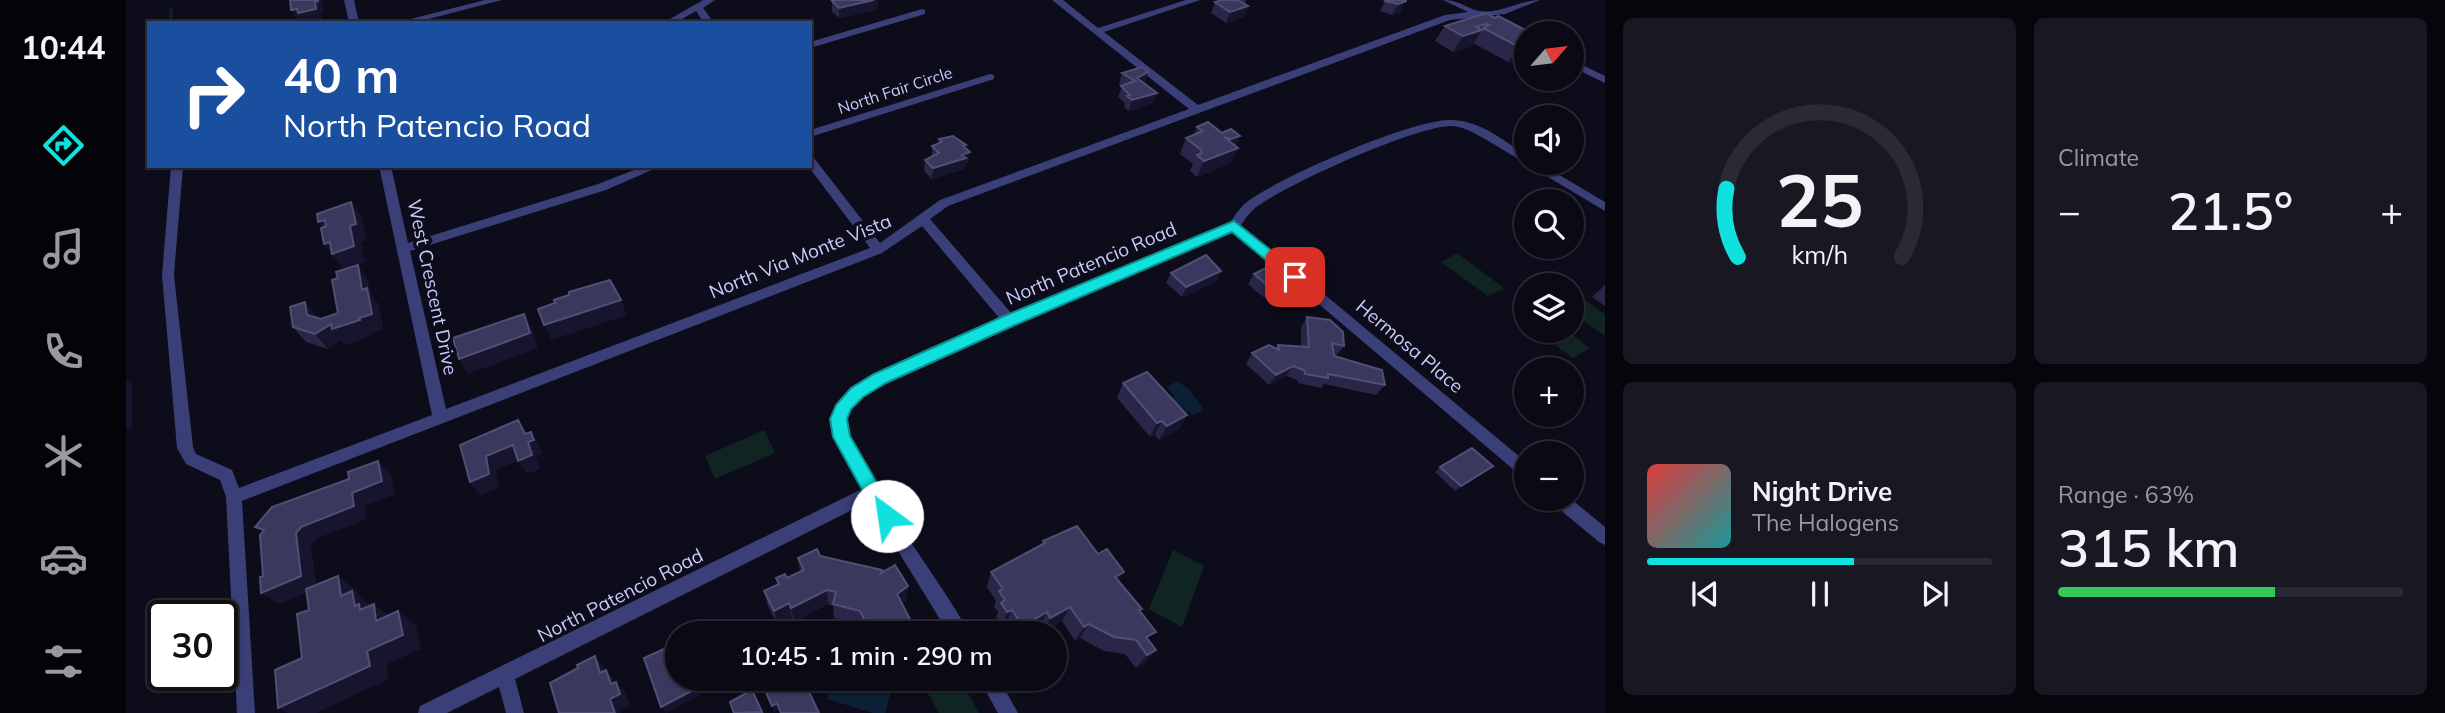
<!DOCTYPE html>
<meta charset="utf-8">
<style>
body{margin:0;font-family:Mulish,sans-serif;background:#181722;color:#f1f3f6;height:100vh;display:flex;flex-direction:column;font-size:26px;white-space:nowrap}
*{box-sizing:border-box;margin:0}
p{font-size:23px;color:#999aa0}
.icon{flex:none;width:38px;height:38px;fill:none;stroke:currentColor;stroke-width:2;stroke-linecap:round;stroke-linejoin:round}
.map{position:relative;flex:1;overflow:hidden}
.drawer{display:flex;flex-direction:column;gap:18px;padding:18px;background:#06050b;width:840px}
.drawer>*{flex:none}
.hud{position:absolute;left:21px;top:21px;width:665px;height:147px;border-radius:0px;box-shadow:0 2px 5px #0004,0 0 0 2px #2a2a34;background:#1a4fa0;color:#fff;overflow:hidden}
.needle{width:46px;rotate:62deg}
.tools{position:absolute;left:1388px;top:21px;display:grid;gap:14px}
.tools a{display:grid;place-items:center;width:70px;height:70px;border-radius:50%;background:#0a0914;box-shadow:0 2px 5px #0004,0 0 0 2px #2a2a34;font-size:35px}
.speed{position:absolute;left:21px;top:600px;display:flex;gap:14px;font-size:35px;font-weight:700;text-align:center}
.speed>*{display:grid;place-content:center;width:91px;height:91px;border-radius:50%;background:#0a0914;box-shadow:0 2px 5px #0004,0 0 0 2px #2a2a34;line-height:1}
.speed .limit{border:4px solid #111;border-radius:10px;background:#fff;color:#111}
.pin{position:absolute;display:grid;place-items:center;width:60px;height:60px;color:#fff;margin:-30px;border-radius:14px;box-shadow:0 4px 10px #0006}
.me{position:absolute;width:77px;margin:-38px;rotate:329deg;stroke-linejoin:round;filter:drop-shadow(0 0 5px #0008)}
.turn{display:flex;align-items:center;gap:24px;height:147px;padding:0 21px;font-size:32px}
.turn .icon{width:91px;height:91px;stroke-width:2.5}
.turn b{display:block;font-size:49px;line-height:60px}
.big{font-size:52px;font-weight:600;line-height:1.1}
.drawer .card{flex:1;display:flex;flex-direction:column;justify-content:center;gap:10px;min-width:0;padding:0 24px;border-radius:10px;background:#181722}
.drawer .dial{align-items:center;gap:0}
.dial svg{height:182px;overflow:visible;fill:none;stroke:#2a2a34;stroke-width:7;stroke-linecap:round;text-anchor:middle}
.dial text{fill:#f1f3f6;stroke:none}
.song{display:flex;align-items:center;gap:21px}
.cover{width:84px;height:84px;border-radius:10px;background:linear-gradient(135deg,hsl(0 70% 55%),hsl(180 70% 35%))}
.played{height:7px;border-radius:4px;background:linear-gradient(90deg,#10e1de 60%,#2a2a34 60%)}
.keys{display:flex;justify-content:space-around;direction:ltr}
.heat{display:flex;justify-content:space-between;align-items:center;font-size:38px;direction:ltr}
.charge{height:10px;border-radius:5px;background:linear-gradient(90deg,#34c759 63%,#2a2a34 0)}
.drawer .tiles{flex:1;display:grid;gap:18px;grid-template-columns:repeat(2,1fr)}
.trip{position:absolute;left:539px;top:621px;width:402px;height:70px;border-radius:35px;background:#0a0914;box-shadow:0 2px 5px #0004,0 0 0 2px #2a2a34;font-weight:600;line-height:70px;text-align:center}
main{display:flex;flex:1;min-height:0}
.tab-bar{display:flex;flex-direction:column;width:126px;justify-content:space-around;align-items:center;background:#040408;color:#999aa0}
.tab-bar .icon{width:49px;height:49px}
.tab-bar .on{color:#10e1de}
.tab-bar b{font-size:32px;color:#f1f3f6}
.map>svg:first-child{display:block}
</style>
<main>
<nav class="tab-bar">
<b>10:44</b>
<svg class="icon on" aria-label="directions" viewBox="0 0 24 24"><path d="M12 3l9 9-9 9-9-9zM9 14v-3h6M13 9l2 2-2 2"/></svg>
<svg class="icon" aria-label="music" viewBox="0 0 24 24"><path d="M9 18V5l10-2v13"/><circle cx="6" cy="18" r="3"/><circle cx="16" cy="16" r="3"/></svg>
<svg class="icon" aria-label="phone" viewBox="0 0 24 24"><path d="M5 4h4l2 5-3 2q2 4 5 5l2-3 5 2v4C11 20 4 13 5 4z"/></svg>
<svg class="icon" aria-label="climate" viewBox="0 0 24 24"><path d="M12 3v18M4 7l16 10M4 17L20 7"/></svg>
<svg class="icon" aria-label="car" viewBox="0 0 24 24"><path d="M5 17H2v-5l4-1 3-4h7l3 4 3 1v5h-3M9 17h6M6 11h13"/><circle cx="7" cy="17" r="2"/><circle cx="17" cy="17" r="2"/></svg>
<svg class="icon" aria-label="filters" viewBox="0 0 24 24"><path d="M4 7h16M4 17h16"/><circle cx="9" cy="7" r="2"/><circle cx="15" cy="17" r="2"/></svg>
</nav>
<div class="map">
<svg width="1479" height="713" viewBox="0 0 1479 713">
<rect width="100%" height="100%" fill="#0d0c1b"/>
<path fill="#102521" d="M1331,253L1378,288L1362,296L1315,262Z
M1446,291L1479,314V336L1446,312Z
M1410,331H1441L1464,348L1447,358Z
M638,430L649,453L589,479L579,456Z
M1047,550L1078,566L1056,627L1023,609Z
M794,679H834L853,713H813Z"/>
<path fill="#0c1f35" d="M1051,381L1064,390L1078,410L1067,415L1045,399L1048,396L1041,387Z
M708,679H719L765,692L759,713H747L701,699Z"/>
<g fill="none" stroke-linecap="round" stroke-linejoin="round">
<path stroke="#0c1f35" stroke-width="3.5" d="M45,10V23"/>
<path fill="#3b3f77" fill-rule="evenodd" d="M218,0H228L233,23H223Z
M359,0H376L287,23H269Z
M577,0H589L577,8L588,23H578L570,11L549,23H537Z
M926,0H937L972,28L1060,0H1074L978,32L1072,105L1319,15L1342,12L1317,0C1334,0 1341,9 1354,11C1374,14 1394,0 1414,0L1379,14L1324,20L822,206L804,219L886,314L1104,223C1109,216 1113,208 1121,202C1154,177 1282,121 1323,120C1352,119 1377,140 1400,155V163H1413L1479,202V211L1359,139C1348,133 1337,126 1324,126C1287,127 1159,185 1129,208C1123,213 1119,219 1115,225L1400,462V478L1395,476L1107,231L773,375C757,383 729,395 722,413C708,446 827,595 843,634H823L742,502L389,679L398,713H380L373,687L321,713H292L294,706L736,489C727,472 703,435 706,416C713,378 839,334 874,319L796,226L756,253L116,501L129,713H111L100,497L94,480L60,464L51,448L36,275L45,166H57L48,275L67,447L70,454L106,470L113,488L306,415L253,166H265L282,243L472,184L518,166H535L480,190L284,251L320,409L744,248L682,166H684V157L688,158L754,243L814,200L1063,109Z
M796,9L799,10V14L684,48V42Z
M1446,60L1479,76V83L1446,67Z
M864,74L868,75V79L684,137V130Z
M1425,499H1445L1479,527V545L1473,542L1427,504Z
M853,679H873L892,713H872Z"/>
</g>
<path fill="#292648" d="M1096,0H1120L1119,4L1118,17L1100,23L1085,13L1089,2Z
M1258,0H1280L1274,12L1266,15L1254,11L1259,1Z
M706,1L752,9L713,18L706,12Z
M1360,13L1400,33V55L1382,62L1347,43L1350,39L1346,46L1327,52L1309,41L1319,26Z
M1022,72L1018,83L1027,103L1003,111L998,107L999,103L992,97L996,86L993,84L996,73Z
M1071,127L1096,133L1114,136L1109,146L1112,148L1105,163L1071,177L1064,171L1067,164L1054,154L1060,138L1068,135Z
M813,139L839,148L844,152L842,163L839,164L838,169L806,179L798,171L799,160L806,157V146L812,144Z
M1095,271L1090,282L1056,297L1040,283L1045,273Z
M1128,274L1169,288L1163,298L1150,304L1147,301L1144,303L1122,284Z
M242,281L245,295L252,304L257,329L245,333V335L219,345L215,340L202,349L180,342L167,327L212,313Z
M1479,285V306L1466,297Z
M1181,317L1218,346L1210,356L1207,355L1208,356L1259,385L1250,395L1198,384L1195,388L1172,383L1171,380L1160,376L1143,385L1120,364L1126,353L1150,349L1152,345L1175,347V327Z
M997,383L1061,415L1053,429L1033,440L1029,435L1024,437L991,398Z
M1367,466L1329,491L1309,472L1314,467Z
M917,541L992,582L1016,609L1014,611L1023,640L1030,650L1019,663L1010,668L999,654L978,651L954,638L949,641L936,621L917,632L914,627L902,634H886L880,624L876,627L870,617L872,612L868,606L870,601L861,587L865,572L916,545Z
M694,556L756,572L782,586L780,601L776,604L791,634H739L735,626L708,618L707,606L702,604L668,622L666,618L652,625L642,606L638,591L652,585L650,578H661L674,572L672,558Z"/>
<path fill="#17142e" d="M192,0H196L198,12L195,13L196,20L182,23H177L175,19L171,20L165,10Z
M748,0H752V9L713,18V8Z
M1280,1L1274,12L1266,15L1272,4Z
M1122,6L1118,17L1100,23L1104,12Z
M1360,24L1346,46L1327,52L1337,36L1350,27Z
M1400,44V55L1382,62L1393,47Z
M1022,72L1019,83L1008,89L1011,78Z
M1031,93L1027,103L1003,111L1006,100Z
M1114,136L1108,149L1112,148L1105,163L1071,177L1078,161L1099,153L1105,139Z
M840,145L839,154L844,152L842,163L839,164L838,169L806,179L807,168Z
M225,202L236,218L241,240L235,242L239,262L217,269L198,244L224,226Z
M199,220L204,237L192,222Z
M232,265L242,281L245,295L252,304L257,329L245,333V335L219,345L215,340L202,349L189,334L205,324L233,318L236,290Z
M1095,271L1090,282L1056,297L1060,287Z
M1169,288L1163,298L1150,304L1157,294Z
M1153,291L1147,301L1144,303L1150,293Z
M495,300L501,315L425,340L418,325Z
M179,302L192,317L181,315Z
M398,314L406,330L412,348L342,374L333,359Z
M1167,366L1160,376L1143,385L1150,375Z
M0,379L6,384V428L0,430Z
M1061,415L1053,429L1033,440L1041,426Z
M392,420L401,434L405,432L414,446L416,454L410,456L414,469L401,474L392,461L370,470L373,488L354,496L344,482L360,456L399,434Z
M1036,421L1029,435L1024,437L1031,423Z
M252,461L265,474L269,494L239,506L241,519L190,539L185,546L191,588L153,604L135,593L170,533L175,527L226,493Z
M1367,466L1361,471L1329,491L1335,486Z
M998,572L989,587V577Z
M212,576L231,591L232,595L246,606L248,604L266,619L269,635L215,596Z
M782,586L780,601L770,609L771,594Z
M701,590L702,604L668,622L665,608Z
M663,603L666,618L652,625L648,611Z
M944,607L936,621L917,632L924,618Z
M886,610L880,624L876,627L881,612Z
M272,611L290,625L295,649L261,664L263,679L190,713H162L152,708L241,651Z
M921,612L914,627L902,634H893L897,626Z
M963,624L954,638L949,641L958,627Z
M1030,650L1019,663L1010,668L1021,655Z
M469,656L479,669L485,685L474,673Z
M480,670L500,694L504,706L494,710L495,713H489L484,699L485,684Z
M588,679H604L540,713L535,707Z
M651,703L653,709L648,712L646,706Z"/>
<path fill="#3a385c" stroke="#514f75" stroke-width="2" d="M164,0H192V1L189,2L190,9L172,13L171,9L165,10Z
M709,0H748L713,8L706,1Z
M1096,0H1112L1122,6L1104,12L1089,2Z
M1260,0H1280V1L1272,4L1259,1Z
M1360,13L1369,18L1372,16L1405,33H1400V44L1393,47L1357,28L1363,25L1360,24L1350,27L1356,30L1337,36L1319,26Z
M1016,67L1022,72L1011,78L1031,93L1006,100L1001,96L1004,95L995,86L1009,81L996,73Z
M1082,122L1096,133L1105,129L1114,136L1105,139L1098,137L1112,148L1078,161L1071,155L1076,153L1075,150L1060,138L1077,131L1071,127Z
M827,136L840,145L837,146L844,152L836,155L840,158L807,168L799,160L813,153L806,146L816,142L813,139Z
M225,202L230,224L224,226L228,246L206,254L204,242L198,244L195,228L200,226L199,220L192,222L191,214Z
M1080,255L1095,271L1060,287L1045,273Z
M232,265L236,290L241,288L246,314L233,318L234,320L206,329L205,324L189,334L167,327L164,307L179,302L181,315L195,319L212,313L206,280L212,278L210,272Z
M1144,266L1169,288L1157,294L1153,291L1150,293L1128,274Z
M484,280L495,300L418,325L412,309L429,303L428,300L443,295V292Z
M398,314L404,333L333,359L327,338Z
M1181,317L1204,320L1217,332L1218,346L1206,343L1208,356L1256,370L1259,385L1202,374V378L1179,374L1178,370L1167,366L1150,375L1126,353L1143,345L1153,350L1152,345L1183,347Z
M1021,372L1061,415L1041,426L1036,421L1031,423L997,383Z
M392,420L399,434L405,432L408,440L402,442L406,455L392,461L387,445L360,456L363,474L344,482L334,445Z
M1346,448L1367,466L1335,486L1314,467Z
M252,461L256,481L226,493L228,506L175,527L170,533L175,576L135,593L134,577L137,576L134,535L138,530L129,527L146,507L223,479L222,472Z
M951,526L972,554L981,549L998,572L989,577L1016,609L1013,610L1030,632L1020,637L1030,650L1021,655L1010,640L988,637L963,624L958,627L944,607L924,618L921,612L897,626L886,610L881,612L875,603L879,600L873,591L877,589L865,572L919,543L917,541Z
M691,549L694,556L756,570L755,573L769,565L782,586L771,594L791,633L761,634L759,629L751,634H746L734,611L707,604L710,592L701,590L665,608L663,603L648,611L638,591L653,584L650,578L659,574L661,578L678,570L672,558Z
M212,576L215,596L226,591L229,606L233,604L234,610L248,604L250,621L272,611L277,635L241,651L244,666L152,708L149,670L176,658L171,614L183,610L180,589Z
M590,624L594,634H571Z
M551,643V679H588L535,707L518,658Z
M469,656L474,673L480,670L485,684L490,682L494,694L484,699L489,713H433L424,683L452,668L451,665Z
M655,679H677L693,713H655L651,703L646,706L638,688Z
M626,690L636,712L608,713L604,702Z"/>
<path fill="#10e1de" stroke="#0a9290" stroke-width="2" d="M1108,221L1174,273L1177,277L1174,280H1164L1106,232L889,325L760,383L737,397L725,409L721,419L724,436L770,516L767,522L761,524L754,522L707,437L704,419L710,405L725,388L748,374L878,316Z"/>
<g text-anchor="middle" dominant-baseline="central" stroke-width="7" stroke-linejoin="round" paint-order="stroke">
<g font-size="16" fill="#cacafb" stroke="#0d0c1b">
<text transform="translate(769 90) rotate(-18)">North Fair Circle</text>
</g>
<g font-size="19" fill="#cacafb" stroke="#0d0c1b">
<text transform="translate(674 256) rotate(-22)">North Via Monte Vista</text>
<text transform="translate(965 263) rotate(-23)">North Patencio Road</text>
<text transform="translate(307 287) rotate(78)">West Crescent Drive</text>
<text transform="translate(1284 346) rotate(40)">Hermosa Place</text>
<text transform="translate(494 595) rotate(-27)">North Patencio Road</text>
</g>
</g>
</svg>
<div class="tools">
<a><svg class="needle" viewBox="-14 -14 28 28"><path d="M0-13l5 13h-10z" fill="#e53935"/><path d="M0 13l5-13h-10z" fill="#999aa0"/></svg></a>
<a><svg class="icon" aria-label="sound" viewBox="0 0 24 24"><path d="M4 9h4l5-4v14l-5-4H4zM17 9q2 3 0 6"/></svg></a>
<a><svg class="icon" aria-label="search" viewBox="0 0 24 24"><circle cx="10" cy="10" r="6"/><path d="M15 15l6 6"/></svg></a>
<a><svg class="icon" aria-label="layers" viewBox="0 0 24 24"><path d="M12 4l9 5-9 5-9-5zM3 14l9 5 9-5"/></svg></a>
<a>+</a>
<a>−</a>
</div>
<div class="speed"><div class="limit">30</div></div>
<div class="pin" style="left:1169px;top:277px;background:#d93025"><svg class="icon" aria-label="arrive" viewBox="0 0 24 24"><path d="M6 21V4h12l-3 4 3 4H6"/></svg></div>
<svg class="me" style="left:761px;top:516px" viewBox="-20 -20 40 40"><circle r="19" fill="#fff"/><path d="M0-13L10 11 0 6-10 11z" fill="#10e1de"/></svg>
<div class="trip">10:45 · 1 min · 290 m</div>
<div class="hud">
<div class="turn"><svg class="icon" aria-label="right" viewBox="0 0 24 24"><path d="M7 20v-9h11M14 6l5 5-5 5"/></svg><div><b>40 m</b>North Patencio Road</div></div>
</div>
</div>
<section class="drawer">
<div class="tiles">
<div class="card dial"><svg viewBox="0 0 100 80">
<path d="M14 69A42 42 0 1 1 86 69"/>
<path d="M14 69A42 42 0 0 1 9 39" stroke="#10e1de"/>
<text x="50" y="56" font-size="32" font-weight="700">25</text>
<text x="50" y="72" font-size="11">km/h</text>
</svg></div>
<div class="card"><p>Climate</p>
<div class="heat"><a>−</a><b class="big">21.5°</b><a>+</a></div>
</div>
<div class="card">
<div class="song"><i class="cover"></i><div><b>Night Drive</b><p>The Halogens</p></div></div>
<div class="played"></div>
<div class="keys"><svg class="icon" aria-label="previous" viewBox="0 0 24 24"><path d="M18 5L8 12l10 7zM5 5v14"/></svg><svg class="icon" aria-label="pause" viewBox="0 0 24 24"><path d="M8 5v14M16 5v14"/></svg><svg class="icon" aria-label="next" viewBox="0 0 24 24"><path d="M6 5l10 7-10 7zM19 5v14"/></svg></div>
</div>
<div class="card"><p>Range · 63%</p><b class="big">315 km</b><div class="charge"></div></div>
</div>
</section>
</main>
